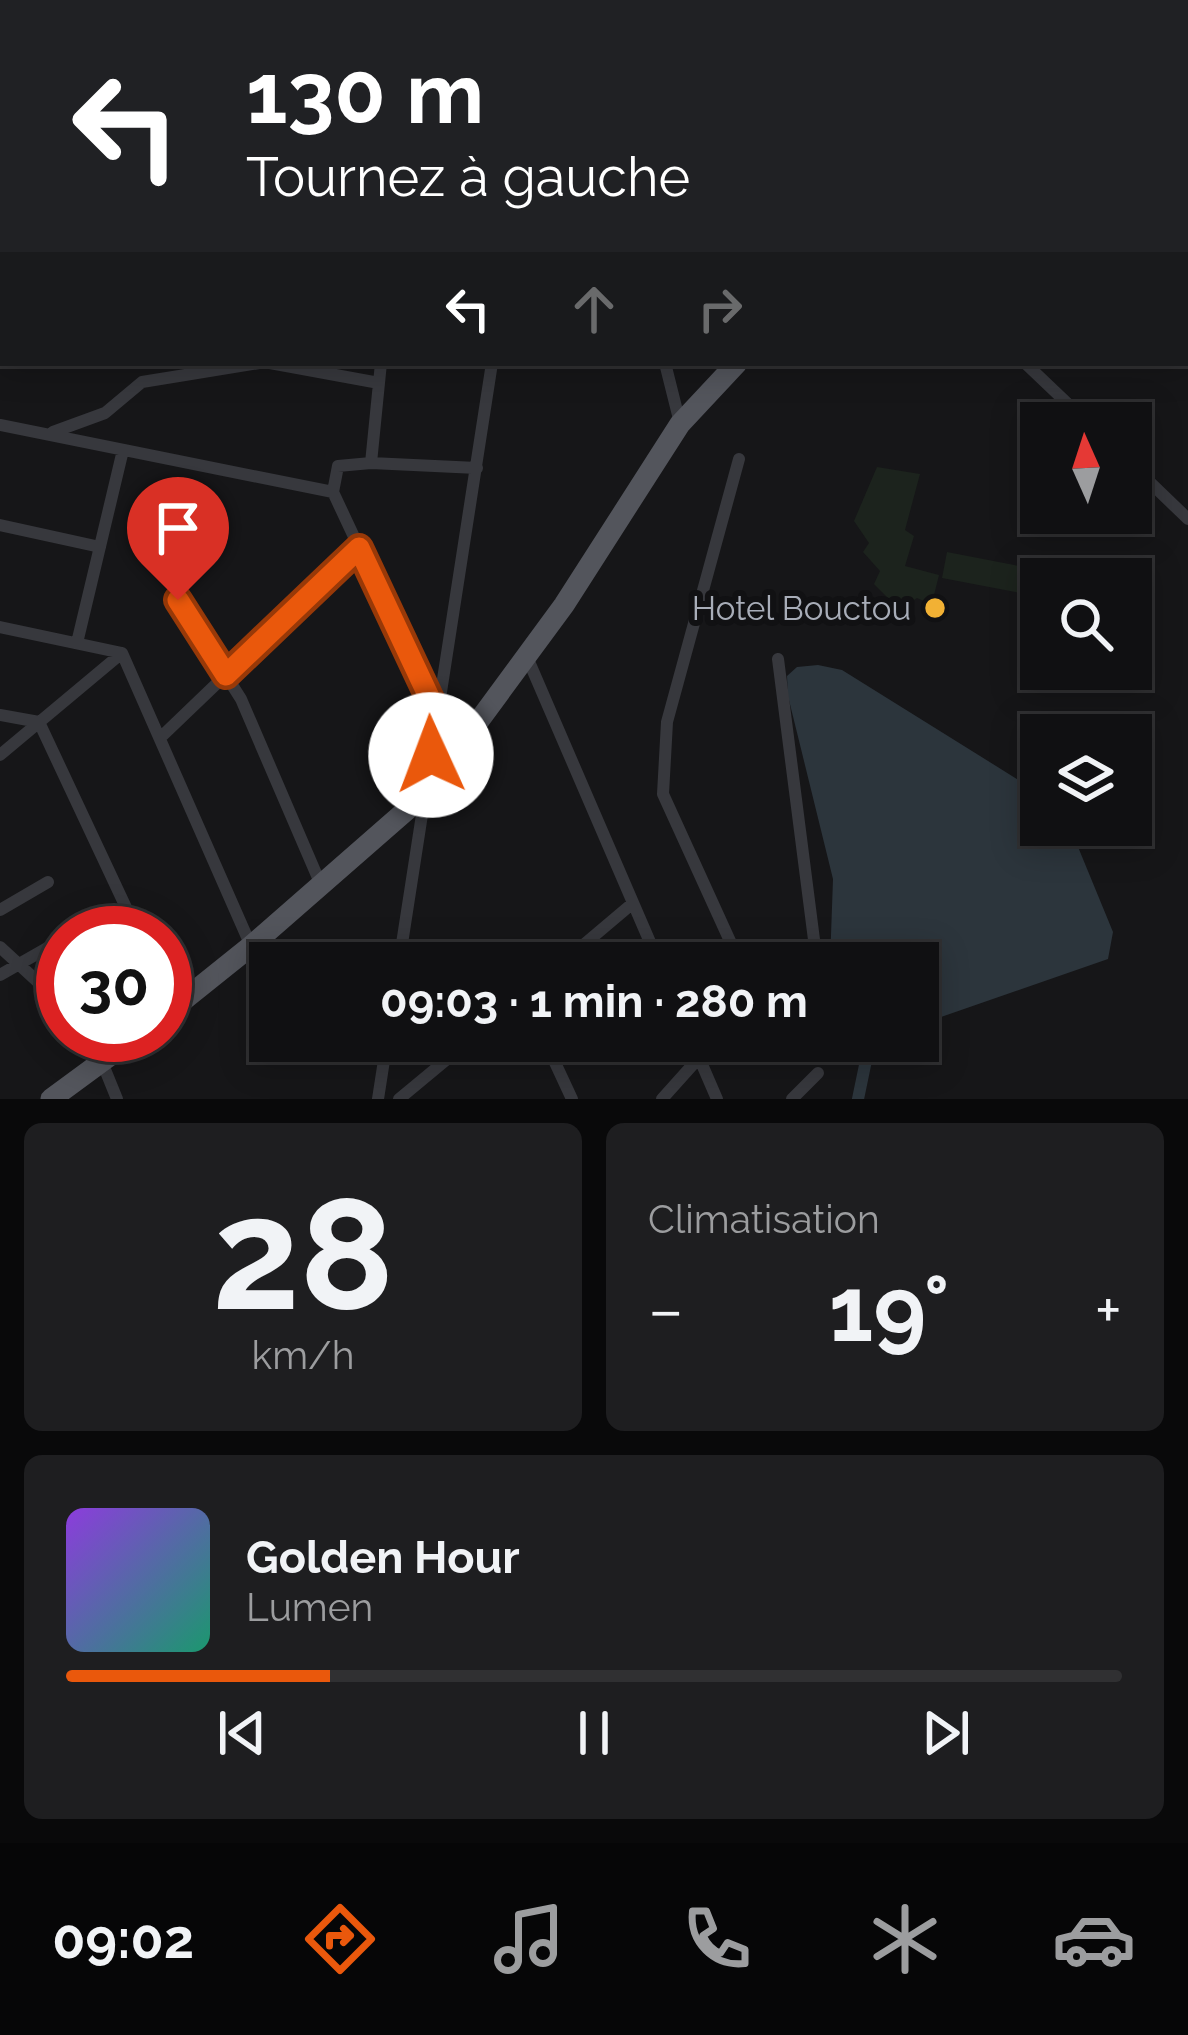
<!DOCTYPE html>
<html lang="fr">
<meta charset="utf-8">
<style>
body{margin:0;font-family:Raleway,sans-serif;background:#1e1e20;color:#f1f3f6;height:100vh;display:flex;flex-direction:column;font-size:45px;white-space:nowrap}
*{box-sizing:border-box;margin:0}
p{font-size:39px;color:#9c9d9f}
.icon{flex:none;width:66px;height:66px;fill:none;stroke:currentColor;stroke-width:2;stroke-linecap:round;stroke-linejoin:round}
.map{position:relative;height:1099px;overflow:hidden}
.details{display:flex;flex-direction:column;gap:24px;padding:24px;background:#09090a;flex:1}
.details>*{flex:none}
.banner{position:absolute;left:0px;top:0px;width:1188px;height:366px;box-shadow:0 6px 30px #0003,0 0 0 3px #303032;background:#202124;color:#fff;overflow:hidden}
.needle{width:78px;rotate:357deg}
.controls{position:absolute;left:1020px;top:402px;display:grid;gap:24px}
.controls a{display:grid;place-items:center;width:132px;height:132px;border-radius:0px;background:#101012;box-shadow:0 6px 30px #0003,0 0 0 3px #303032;font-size:60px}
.speed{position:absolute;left:36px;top:906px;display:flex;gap:24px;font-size:60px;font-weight:700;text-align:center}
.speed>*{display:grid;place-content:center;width:156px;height:156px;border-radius:50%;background:#101012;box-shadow:0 6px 30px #0003,0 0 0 3px #303032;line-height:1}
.speed .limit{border:18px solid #d22;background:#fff;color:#111}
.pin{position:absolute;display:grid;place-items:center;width:102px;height:102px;color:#fff;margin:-123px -51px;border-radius:50% 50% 50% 0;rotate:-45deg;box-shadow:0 0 12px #0007}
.pin .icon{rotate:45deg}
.me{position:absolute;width:132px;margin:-66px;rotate:358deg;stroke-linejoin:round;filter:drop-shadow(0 0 9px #0008)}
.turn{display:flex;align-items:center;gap:42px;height:252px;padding:0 48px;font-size:54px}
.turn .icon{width:156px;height:156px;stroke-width:2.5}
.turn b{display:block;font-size:84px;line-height:102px}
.lanes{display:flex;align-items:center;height:114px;padding:0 48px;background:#0003;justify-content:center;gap:60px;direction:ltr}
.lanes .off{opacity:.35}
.big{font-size:90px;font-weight:700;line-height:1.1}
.details .card{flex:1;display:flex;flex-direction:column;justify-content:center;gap:18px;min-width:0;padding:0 42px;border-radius:18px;background:#1e1e20}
.details .dial{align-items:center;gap:0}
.dial b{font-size:156px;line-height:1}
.song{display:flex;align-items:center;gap:36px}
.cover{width:144px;height:144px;border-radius:18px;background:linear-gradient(135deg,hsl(270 70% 55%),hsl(160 70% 35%))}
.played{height:12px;border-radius:6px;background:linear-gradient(90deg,#ea580c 25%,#303032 25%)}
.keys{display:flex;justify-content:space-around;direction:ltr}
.heat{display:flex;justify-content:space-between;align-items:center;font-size:66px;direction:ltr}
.details .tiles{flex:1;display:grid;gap:24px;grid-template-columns:1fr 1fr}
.card:last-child{grid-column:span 2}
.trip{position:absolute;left:249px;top:942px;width:690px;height:120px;border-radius:0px;background:#101012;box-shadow:0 6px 30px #0003,0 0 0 3px #303032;font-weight:700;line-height:120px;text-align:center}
.menu{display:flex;height:192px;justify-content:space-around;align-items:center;background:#060607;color:#9c9d9f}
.menu .icon{width:84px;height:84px}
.menu .on{color:#ea580c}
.menu b{font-size:54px;color:#f1f3f6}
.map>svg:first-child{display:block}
</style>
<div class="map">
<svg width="1188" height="1099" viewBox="0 0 1188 1099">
<rect width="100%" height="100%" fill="#161618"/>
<path fill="#1c231d" d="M877,467L920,474L905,530L914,536L905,566L939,575L934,595L937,607L917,598L911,602L915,621L905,624L879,614L889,599L874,584L880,571L863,552L869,543L854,521Z
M947,552L1050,572L1049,579H1041V597L942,578Z"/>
<path fill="#2c353c" d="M818,665L842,670L1041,794V825H1069L1113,932L1108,959L918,1025V963H830L833,879L788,696L787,676L797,667Z"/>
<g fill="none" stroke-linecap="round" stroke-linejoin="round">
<path stroke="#2c353c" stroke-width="12" d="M858,1099L870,1041"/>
<path stroke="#37383d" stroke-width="12" d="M555,0L570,3
M1131,0L1143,3
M41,3L42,0
M123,3V0
M199,3L200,0
M329,3V0
M435,3V0
M670,3L671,0
M776,3L777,0
M867,3L868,0
M1163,3L1164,0
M0,12L3,13
M1185,57H1188
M0,110L3,111
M1185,154L1188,155
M0,206L3,207
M1185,247L1188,248
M1185,284L1188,287
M0,313L3,314
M270,363L379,383
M665,363L680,423
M1025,363L1088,423
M0,425L333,492
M53,432L105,413L142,382L259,363
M739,459L667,722L663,794L740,963
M371,463L381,363
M1131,464L1188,519
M0,525L100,547
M178,600L241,699L321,885
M0,627L122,653
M77,643L123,450
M122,653L251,946
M527,657L659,963
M778,659L817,963
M437,714L333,492L338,466L371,463L477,468
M0,715L39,722L138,933
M160,738L359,547
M0,755L122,653
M0,910L48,882
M0,947L63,1005
M399,963L492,363
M562,963L633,903
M0,975L63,939
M100,1035L110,1056
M545,1041L572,1099
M692,1041L717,1099
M102,1062L117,1099
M378,1099L387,1041
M399,1099L469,1041
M662,1099L714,1041
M792,1099L818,1073"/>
<path stroke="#53555c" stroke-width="21" d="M1185,12L1188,13
M165,1015L251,946L425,794L564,605L680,424L737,363
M51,1099L138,1035"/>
</g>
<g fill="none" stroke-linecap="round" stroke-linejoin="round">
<g stroke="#983908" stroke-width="30">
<path id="route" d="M178,600L226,675L359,548L438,716L431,755"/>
</g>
<use href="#route" stroke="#ea580c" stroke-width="21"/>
</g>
<circle fill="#f2b134" stroke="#111113" stroke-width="4.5" cx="935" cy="608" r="12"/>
<g text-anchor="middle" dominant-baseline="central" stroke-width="12" stroke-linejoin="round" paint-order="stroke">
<g font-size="33" fill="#a8adb8" stroke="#111113" text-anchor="end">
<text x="911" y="608">Hotel Bouctou</text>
</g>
</g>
</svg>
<div class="controls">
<a><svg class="needle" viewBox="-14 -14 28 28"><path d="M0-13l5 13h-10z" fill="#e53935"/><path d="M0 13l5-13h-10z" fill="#9c9d9f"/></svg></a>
<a><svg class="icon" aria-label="search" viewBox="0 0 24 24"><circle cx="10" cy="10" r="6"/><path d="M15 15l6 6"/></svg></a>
<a><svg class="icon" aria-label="layers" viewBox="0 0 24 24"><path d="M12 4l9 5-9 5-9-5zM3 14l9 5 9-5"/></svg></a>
</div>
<div class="speed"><div class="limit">30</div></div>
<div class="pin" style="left:178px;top:600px;background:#d93025"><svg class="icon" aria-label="arrive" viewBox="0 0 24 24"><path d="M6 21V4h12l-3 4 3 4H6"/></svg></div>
<svg class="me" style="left:431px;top:755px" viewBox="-20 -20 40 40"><circle r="19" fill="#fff"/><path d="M0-13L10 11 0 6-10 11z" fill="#ea580c"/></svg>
<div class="trip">09:03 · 1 min · 280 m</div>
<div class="banner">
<div class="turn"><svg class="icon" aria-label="left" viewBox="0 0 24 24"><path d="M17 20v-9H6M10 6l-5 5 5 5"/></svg><div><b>130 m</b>Tournez à gauche</div></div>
<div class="lanes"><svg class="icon" aria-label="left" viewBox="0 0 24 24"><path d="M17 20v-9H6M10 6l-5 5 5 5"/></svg><svg class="icon off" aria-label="ahead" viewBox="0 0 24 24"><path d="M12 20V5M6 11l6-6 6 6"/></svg><svg class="icon off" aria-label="right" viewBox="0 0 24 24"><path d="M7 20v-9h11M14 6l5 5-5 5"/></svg></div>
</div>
</div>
<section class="details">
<div class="tiles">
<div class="card dial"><b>28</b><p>km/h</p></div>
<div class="card"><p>Climatisation</p>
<div class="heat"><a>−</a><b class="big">19°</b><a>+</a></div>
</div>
<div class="card">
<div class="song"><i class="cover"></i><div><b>Golden Hour</b><p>Lumen</p></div></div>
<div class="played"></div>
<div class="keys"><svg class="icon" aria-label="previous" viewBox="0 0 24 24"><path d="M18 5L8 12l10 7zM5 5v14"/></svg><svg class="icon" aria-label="pause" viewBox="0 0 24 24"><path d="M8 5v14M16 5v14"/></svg><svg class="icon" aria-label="next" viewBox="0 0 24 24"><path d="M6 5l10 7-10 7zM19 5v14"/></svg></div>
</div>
</div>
</section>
<nav class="menu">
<b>09:02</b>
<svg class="icon on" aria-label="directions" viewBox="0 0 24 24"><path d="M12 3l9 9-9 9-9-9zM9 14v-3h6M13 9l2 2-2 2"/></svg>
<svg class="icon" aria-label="music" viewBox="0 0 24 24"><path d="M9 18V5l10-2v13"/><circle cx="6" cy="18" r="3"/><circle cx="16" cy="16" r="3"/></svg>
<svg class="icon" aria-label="phone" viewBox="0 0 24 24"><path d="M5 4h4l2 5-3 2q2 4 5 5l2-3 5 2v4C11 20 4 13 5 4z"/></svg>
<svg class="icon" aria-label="climate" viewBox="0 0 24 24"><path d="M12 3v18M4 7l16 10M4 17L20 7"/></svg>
<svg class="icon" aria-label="car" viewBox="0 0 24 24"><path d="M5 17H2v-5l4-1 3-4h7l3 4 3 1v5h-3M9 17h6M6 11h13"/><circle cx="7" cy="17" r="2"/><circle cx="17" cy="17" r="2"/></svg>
</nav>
